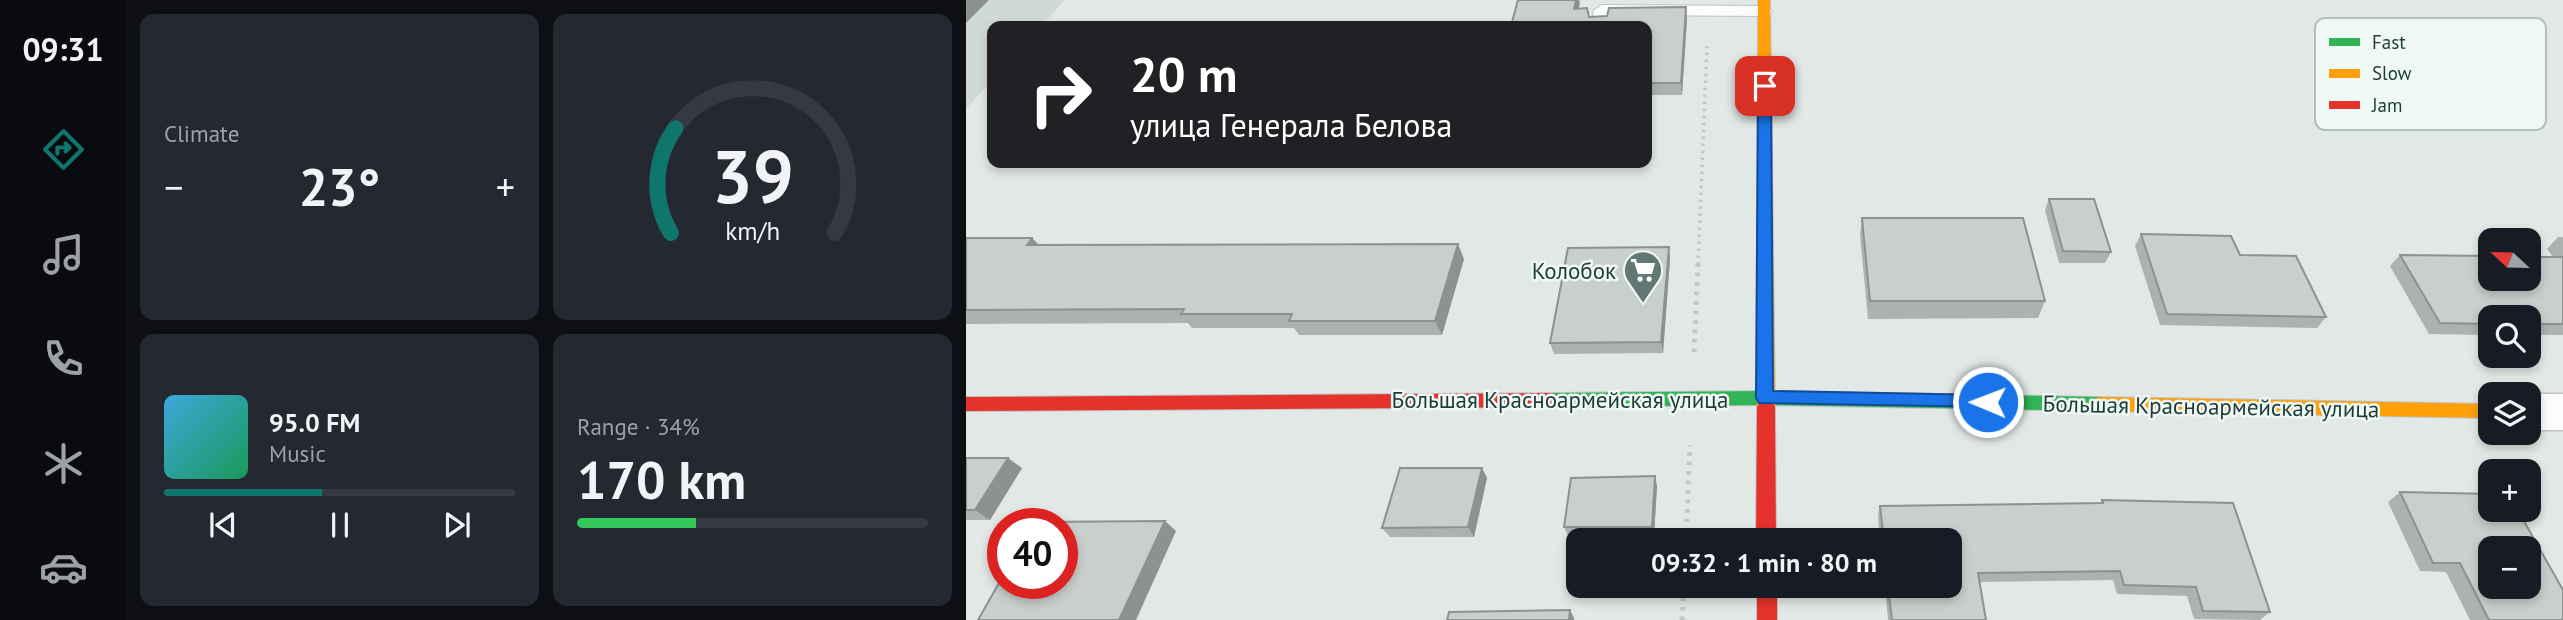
<!DOCTYPE html>
<meta charset="utf-8">
<style>
body{margin:0;font-family:"PT Sans",sans-serif;background:#242831;color:#f1f3f6;height:100vh;display:flex;flex-direction:column;font-size:26px;white-space:nowrap}
*{box-sizing:border-box;margin:0}
p{font-size:23px;color:#9ea1a6}
.icon{flex:none;width:38px;height:38px;fill:none;stroke:currentColor;stroke-width:2;stroke-linecap:round;stroke-linejoin:round}
.map{position:relative;flex:1;overflow:hidden}
.side{display:flex;flex-direction:column;gap:14px;padding:14px;background:#0d0f14;width:840px}
.side>*{flex:none}
.top-card{position:absolute;left:21px;top:21px;width:665px;height:147px;border-radius:14px;box-shadow:0 4px 10px #0003;background:#202124;color:#fff;overflow:hidden}
.needle{width:46px;rotate:292deg}
.tools{position:absolute;left:1512px;top:228px;display:grid;gap:14px}
.tools a{display:grid;place-items:center;width:63px;height:63px;border-radius:14px;background:#171b24;box-shadow:0 4px 10px #0003;font-size:35px}
.speed{position:absolute;left:21px;top:508px;display:flex;gap:14px;font-size:35px;font-weight:700;text-align:center}
.speed>*{display:grid;place-content:center;width:91px;height:91px;border-radius:50%;background:#171b24;box-shadow:0 4px 10px #0003;line-height:1}
.speed .limit{border:10px solid #d22;background:#fff;color:#111}
.pin{position:absolute;display:grid;place-items:center;width:60px;height:60px;color:#fff;margin:-30px;border-radius:14px;box-shadow:0 4px 10px #0006}
.me{position:absolute;width:77px;margin:-38px;rotate:271deg;stroke-linejoin:round;filter:drop-shadow(0 0 5px #0008)}
.turn{display:flex;align-items:center;gap:24px;height:147px;padding:0 28px;font-size:32px}
.turn .icon{width:91px;height:91px;stroke-width:2.5}
.turn b{display:block;font-size:49px;line-height:60px}
.big{font-size:52px;font-weight:700;line-height:1.1}
.side .tile{flex:1;display:flex;flex-direction:column;justify-content:center;gap:10px;min-width:0;padding:0 24px;border-radius:14px;background:#242831}
.side .dial{align-items:center;gap:0}
.dial svg{height:182px;overflow:visible;fill:none;stroke:#363941;stroke-width:7;stroke-linecap:round;text-anchor:middle}
.dial text{fill:#f1f3f6;stroke:none}
.song{display:flex;align-items:center;gap:21px}
.cover{width:84px;height:84px;border-radius:10px;background:linear-gradient(135deg,hsl(200 70% 55%),hsl(150 70% 35%))}
.played{height:7px;border-radius:4px;background:linear-gradient(90deg,#0f766e 45%,#363941 45%)}
.keys{display:flex;justify-content:space-around;direction:ltr}
.heat{display:flex;justify-content:space-between;align-items:center;font-size:38px;direction:ltr}
.charge{height:10px;border-radius:5px;background:linear-gradient(90deg,#34c759 34%,#363941 0)}
.side .tiles{flex:1;display:grid;gap:14px;grid-template-columns:repeat(2,1fr)}
.trip{position:absolute;left:600px;top:528px;width:396px;height:70px;border-radius:14px;background:#171b24;box-shadow:0 4px 10px #0003;font-weight:700;line-height:70px;text-align:center}
main{display:flex;flex:1;min-height:0}
.dock{display:flex;flex-direction:column;width:126px;justify-content:space-around;align-items:center;background:#090b0e;color:#9ea1a6}
.dock .icon{width:49px;height:49px}
.dock .active{color:#0f766e}
.dock b{font-size:32px;color:#f1f3f6}
.map>svg:first-child{display:block}
</style>
<main>
<nav class="dock">
<b>09:31</b>
<svg class="icon active" aria-label="directions" viewBox="0 0 24 24"><path d="M12 3l9 9-9 9-9-9zM9 14v-3h6M13 9l2 2-2 2"/></svg>
<svg class="icon" aria-label="music" viewBox="0 0 24 24"><path d="M9 18V5l10-2v13"/><circle cx="6" cy="18" r="3"/><circle cx="16" cy="16" r="3"/></svg>
<svg class="icon" aria-label="phone" viewBox="0 0 24 24"><path d="M5 4h4l2 5-3 2q2 4 5 5l2-3 5 2v4C11 20 4 13 5 4z"/></svg>
<svg class="icon" aria-label="climate" viewBox="0 0 24 24"><path d="M12 3v18M4 7l16 10M4 17L20 7"/></svg>
<svg class="icon" aria-label="car" viewBox="0 0 24 24"><path d="M5 17H2v-5l4-1 3-4h7l3 4 3 1v5h-3M9 17h6M6 11h13"/><circle cx="7" cy="17" r="2"/><circle cx="17" cy="17" r="2"/></svg>
</nav>
<section class="side">
<div class="tiles">
<div class="tile"><p>Climate</p>
<div class="heat"><a>−</a><b class="big">23°</b><a>+</a></div>
</div>
<div class="tile dial"><svg viewBox="0 0 100 80">
<path d="M14 69A42 42 0 1 1 86 69"/>
<path d="M14 69A42 42 0 0 1 16 23" stroke="#0f766e"/>
<text x="50" y="56" font-size="32" font-weight="700">39</text>
<text x="50" y="72" font-size="11">km/h</text>
</svg></div>
<div class="tile">
<div class="song"><i class="cover"></i><div><b>95.0 FM</b><p>Music</p></div></div>
<div class="played"></div>
<div class="keys"><svg class="icon" aria-label="previous" viewBox="0 0 24 24"><path d="M18 5L8 12l10 7zM5 5v14"/></svg><svg class="icon" aria-label="pause" viewBox="0 0 24 24"><path d="M8 5v14M16 5v14"/></svg><svg class="icon" aria-label="next" viewBox="0 0 24 24"><path d="M6 5l10 7-10 7zM19 5v14"/></svg></div>
</div>
<div class="tile"><p>Range · 34%</p><b class="big">170 km</b><div class="charge"></div></div>
</div>
</section>
<div class="map">
<svg width="1597" height="620" viewBox="0 0 1597 620">
<rect width="100%" height="100%" fill="#e2e8e6"/>
<path fill="#cfdad6" d="M0,0H99L75,26H26V80L0,109Z"/>
<g fill="none" stroke-linecap="round" stroke-linejoin="round">
<g stroke="#bfc5c3" stroke-width="2">
<path id="lane" d="M636,5L798,6L806,11L798,16L643,15L641,26H625L628,10Z"/>
</g>
<g stroke="#bfc5c3" stroke-width="3">
<path id="street" d="M1563,394H1597V430H1563Z"/>
</g>
<g stroke="#bdc6c3" stroke-width="2">
<path id="fast" d="M799,391L1134,397L1140,399L1143,404L1140,409L1134,411L799,405L585,407L579,405L576,400L579,395L585,393Z"/>
</g>
<g stroke="#bdc6c3" stroke-width="2">
<path id="slow" d="M792,0H804L809,407L806,412L800,414L794,412L791,407Z
M1134,397L1524,404V418L1134,411L1128,409L1125,404L1128,399Z"/>
</g>
<g stroke="#bdc6c3" stroke-width="2">
<path id="jam" d="M585,393L591,395L594,400L591,405L585,407L0,411V397Z
M800,400L806,402L809,407L810,541H790L791,407L794,402Z
M791,586H811V620H791Z"/>
</g>
<path stroke="#bfc8c6" stroke-width="3.5" stroke-dasharray="2.5 4.5" stroke-linecap="butt" d="M732,265L741,46"/>
<path stroke="#bfc8c6" stroke-width="5" stroke-dasharray="3.5 6" stroke-linecap="butt" d="M728,352L732,263
M720,541L724,445
M716,620L718,586"/>
<use href="#lane" fill="#fbfcfb" fill-rule="evenodd"/>
<use href="#street" fill="#fbfcfb" fill-rule="evenodd"/>
<use href="#fast" fill="#30b455" fill-rule="evenodd"/>
<use href="#slow" fill="#ff9f0a" fill-rule="evenodd"/>
<use href="#jam" fill="#e5322d" fill-rule="evenodd"/>
</g>
<path fill="#adb2b0" d="M552,0H613L612,9L623,17L721,19L716,95H681V26H545Z
M1083,199L1145,252L1139,263H1093L1079,210Z
M896,218L1079,301L1072,318L902,319L894,235Z
M1175,234L1274,255L1360,317L1351,328L1194,325L1169,246Z
M1592,237H1597V335H1563V317H1524V335L1463,334L1424,266L1434,255L1587,257L1581,249Z
M0,238H66L73,245L498,259L476,335H333L328,328H226L222,323L0,324Z
M704,259L697,353L588,354L584,343Z
M0,458L56,468L24,520H0Z
M516,468L521,478L508,537H424L416,528Z
M691,486L688,536H602L598,527Z
M1434,492L1597,620H1504L1480,572L1454,571L1422,502Z
M1136,500L1304,612L1294,620L1228,619L1221,596L1151,594L1147,580L1014,582L1020,620H922L919,586H984V541H914L912,515L914,506L1134,503Z"/>
<path fill="#8d9190" d="M0,0H23L0,23Z
M610,0H613L614,3L610,20L608,9Z
M720,7L721,19L716,95L715,83Z
M66,238L80,253L61,245Z
M492,244L498,259L476,335L469,321Z
M703,247L704,259L697,353L695,342Z
M42,458L56,468L24,520L9,510Z
M516,468L521,478L508,537L502,527Z
M689,476L691,486L688,536L686,527Z
M199,521L210,531L170,620H153Z
M604,610L608,618V620H603Z"/>
<path fill="#c9cfcd" stroke="#8d9190" stroke-width="2" fill-rule="evenodd" d="M552,0H610L608,9L621,8L623,17L641,16L643,8L720,7L715,83H681V26H545Z
M1083,199H1128L1145,252L1097,251Z
M896,218H1057L1079,301H904Z
M1175,234L1265,236L1274,255L1330,256L1360,317L1201,314Z
M0,238H66L61,245L492,244L469,321H323L326,314H215L218,309L0,310Z
M703,247L695,342L584,343L602,248Z
M1434,255L1524,256V278H1563V257H1597V324H1563V317H1524V324L1474,323Z
M0,458H42L9,510H0Z
M434,468H516L502,527L416,528Z
M689,476L686,527H598L605,478Z
M1434,492L1524,494V509H1551L1597,590V620H1523L1494,563H1467ZM1524,548H1563V586H1524Z
M1136,500L1267,503L1304,612L1237,611L1230,587L1158,585L1154,571L1012,573L1020,620H926L922,586H984V541H918L914,506L1137,503Z
M199,521L153,620H12L37,576V583H96V523H66L67,522Z
M604,610L603,620H481L483,612Z"/>
<path fill="#1a73e8" stroke="#114b97" stroke-width="2" d="M799,83L805,86L807,391L1022,395L1031,402L1028,407L793,403L790,398L792,86Z"/>
<defs>
<g id="supermarket-pin" transform="scale(2.0125)"><path d="M0 17L-7.5 6A9.5 9.5 0 1 1 7.5 6Z" fill="#637874" stroke="#eff8f4"/><path d="M-6-5.5h2.5l.6 2H6L4.5 2H-2.5L-4.4-4H-6ZM-1.5 3.2a1.3 1.3 0 1 0 .1 0ZM3 3.2a1.3 1.3 0 1 0 .1 0Z" fill="#fff"/></g>
</defs>
<g fill-rule="evenodd">
<use href="#supermarket-pin" x="677" y="270"/>
</g>
<g text-anchor="middle" dominant-baseline="central" stroke-width="5" stroke-linejoin="round" paint-order="stroke">
<g font-size="23" fill="#1f3c36" stroke="#eff8f4" text-anchor="end">
<text x="650" y="270">Колобок</text>
</g>
<g font-size="23" fill="#1f3c36" stroke="#eff8f4">
<text x="594" y="399">Большая Красноармейская улица</text>
<text transform="translate(1245 406) rotate(1)">Большая Красноармейская улица</text>
</g>
</g>
<rect x="1349" y="18" width="231" height="112" rx="10" fill="#eff8f4" stroke="#b1c0bb" stroke-width="2"/>
<rect x="1363" y="38" width="31" height="8" fill="#30b455"/>
<rect x="1363" y="69" width="31" height="9" fill="#ff9f0a"/>
<rect x="1363" y="101" width="31" height="8" fill="#e5322d"/>
<g font-size="19" fill="#1f3c36">
<text x="1406" y="49">Fast</text>
<text x="1406" y="80">Slow</text>
<text x="1406" y="112">Jam</text>
</g>
</svg>
<div class="tools">
<a><svg class="needle" viewBox="-14 -14 28 28"><path d="M0-13l5 13h-10z" fill="#e53935"/><path d="M0 13l5-13h-10z" fill="#9ea1a6"/></svg></a>
<a><svg class="icon" aria-label="search" viewBox="0 0 24 24"><circle cx="10" cy="10" r="6"/><path d="M15 15l6 6"/></svg></a>
<a><svg class="icon" aria-label="layers" viewBox="0 0 24 24"><path d="M12 4l9 5-9 5-9-5zM3 14l9 5 9-5"/></svg></a>
<a>+</a>
<a>−</a>
</div>
<div class="speed"><div class="limit">40</div></div>
<div class="pin" style="left:799px;top:86px;background:#d93025"><svg class="icon" aria-label="arrive" viewBox="0 0 24 24"><path d="M6 21V4h12l-3 4 3 4H6"/></svg></div>
<svg class="me" style="left:1022px;top:402px" viewBox="-20 -20 40 40"><circle r="17" fill="#1a73e8" stroke="#fff" stroke-width="3"/><path d="M0-11L8 9 0 5-8 9z" fill="#fff"/></svg>
<div class="trip">09:32 · 1 min · 80 m</div>
<div class="top-card">
<div class="turn"><svg class="icon" aria-label="right" viewBox="0 0 24 24"><path d="M7 20v-9h11M14 6l5 5-5 5"/></svg><div><b>20 m</b>улица Генерала Белова</div></div>
</div>
</div>
</main>
